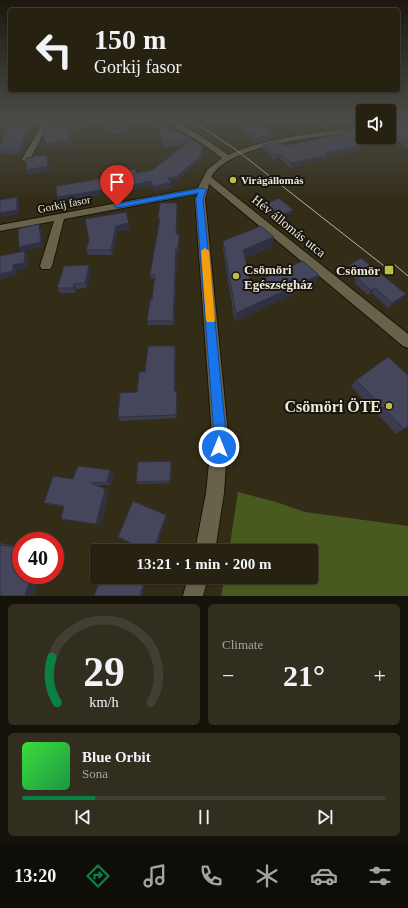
<!DOCTYPE html>
<meta charset="utf-8">
<style>
body{margin:0;font-family:"Times New Roman",serif;background:#322e1f;color:#f1f3f6;height:100vh;display:flex;flex-direction:column;font-size:15px;white-space:nowrap}
*{box-sizing:border-box;margin:0}
p{font-size:13px;color:#a4a39f}
.icon{flex:none;width:22px;height:22px;fill:none;stroke:currentColor;stroke-width:2;stroke-linecap:round;stroke-linejoin:round}
.map{position:relative;height:596px;overflow:hidden}
.sheet{display:flex;flex-direction:column;gap:8px;padding:8px;background:#151209;flex:1}
.sheet>*{flex:none}
.top-card{position:absolute;left:8px;top:8px;width:392px;height:84px;border-radius:4px;box-shadow:0 1px 3px #0004,0 0 0 1px #423e31;background:#262111;color:#f1f3f6;overflow:hidden}
.buttons{position:absolute;left:356px;top:104px;display:grid;gap:8px}
.buttons a{display:grid;place-items:center;width:40px;height:40px;border-radius:4px;background:#262111;box-shadow:0 1px 3px #0004,0 0 0 1px #423e31;font-size:20px}
.speed{position:absolute;left:12px;top:532px;display:flex;gap:8px;font-size:20px;font-weight:700;text-align:center}
.speed>*{display:grid;place-content:center;width:52px;height:52px;border-radius:50%;background:#262111;box-shadow:0 1px 3px #0004,0 0 0 1px #423e31;line-height:1}
.speed .limit{border:6px solid #d22;background:#fff;color:#111}
.pin{position:absolute;display:grid;place-items:center;width:34px;height:34px;color:#fff;margin:-41px -17px;border-radius:50% 50% 50% 0;rotate:-45deg;box-shadow:0 0 4px #0007}
.pin .icon{rotate:45deg}
.me{position:absolute;width:44px;margin:-22px;rotate:0deg;stroke-linejoin:round;filter:drop-shadow(0 0 3px #0008)}
.turn{display:flex;align-items:center;gap:14px;height:84px;padding:0 20px;font-size:18px}
.turn .icon{width:52px;height:52px;stroke-width:2.5}
.turn b{display:block;font-size:28px;line-height:34px}
.big{font-size:30px;font-weight:700;line-height:1.1}
.sheet .card{flex:1;display:flex;flex-direction:column;justify-content:center;gap:6px;min-width:0;padding:0 14px;border-radius:6px;background:#322e1f}
.sheet .dial{align-items:center;gap:0}
.dial svg{height:104px;overflow:visible;fill:none;stroke:#423e31;stroke-width:7;stroke-linecap:round;text-anchor:middle}
.dial text{fill:#f1f3f6;stroke:none}
.song{display:flex;align-items:center;gap:12px}
.cover{width:48px;height:48px;border-radius:6px;background:linear-gradient(135deg,hsl(120 70% 55%),hsl(140 70% 35%))}
.played{height:4px;border-radius:2px;background:linear-gradient(90deg,#0b8043 20%,#423e31 20%)}
.keys{display:flex;justify-content:space-around;direction:ltr}
.heat{display:flex;justify-content:space-between;align-items:center;font-size:22px;direction:ltr}
.sheet .tiles{flex:1;display:grid;gap:8px;grid-template-columns:1fr 1fr}
.card:last-child{grid-column:span 2}
.trip{position:absolute;left:90px;top:544px;width:228px;height:40px;border-radius:4px;background:#262111;box-shadow:0 1px 3px #0004,0 0 0 1px #423e31;font-weight:700;line-height:40px;text-align:center}
.menu{display:flex;height:64px;justify-content:space-around;align-items:center;background:#0f0d07;color:#a4a39f}
.menu .icon{width:28px;height:28px}
.menu .selected{color:#0b8043}
.menu b{font-size:18px;color:#f1f3f6}
.map>svg:first-child{display:block}
</style>
<div class="map">
<svg width="408" height="596" viewBox="0 0 408 596">
<rect width="100%" height="100%" fill="#332c17"/>
<path fill="#485a20" d="M238,492L276,502L305,512L408,526V596H221L225,577H311V551H229Z"/>
<g fill="none" stroke-linecap="round" stroke-linejoin="round">
<g stroke="#1a1402" stroke-width="2">
<path id="minor" d="M45,119H51L30,159L29,161H23L22,159Z
M161,119C176,117 215,145 228,155C271,136 318,133 363,127V131C328,136 229,143 211,177L408,334V348L403,346L209,184L205,199L228,434L224,493L215,551H195L206,493L212,434L195,199L197,194L64,219L52,266L50,269H42L40,266L54,221L0,231V225L198,188L207,170L222,158L200,142Z
M188,577H208L203,596H183Z"/>
</g>
<use href="#minor" fill="#69624b" fill-rule="evenodd"/>
<path stroke="#b9b4a5" stroke-width="1" d="M186,119L208,131L235,149L388,269
M395,265L408,276"/>
</g>
<path fill="#3b3c4f" d="M0,119H34L21,153L4,154L3,152L0,153V145L8,128H0Z
M49,119H83L81,129H66L72,144L48,148Z
M125,119L123,133L106,134L105,129Z
M316,119H363V126L327,130L315,123Z
M390,121L389,123L391,124L408,121V149L396,140L360,147L359,150L326,157V159L290,168L280,158L274,160L263,149V145L284,146L337,135L338,132L363,128Z
M158,123L193,140V141L203,147V152L200,161L176,181L170,182L171,188L154,191L152,186L124,192L118,177L117,172L136,173L152,170L186,145L163,147Z
M242,124L271,139L257,143L241,129Z
M177,203L178,208L176,234H179L180,238L178,253H177L174,325H148L147,321L152,300L154,279H151L150,275L159,222L158,218Z
M263,205L293,213L277,219L263,207Z
M85,219L130,229L118,231L112,255H88L86,250L89,241Z
M223,241L272,247L245,258L251,284L319,275L315,284L235,322L223,250Z
M89,265L91,271L87,288L76,289L75,293H60L57,288Z
M349,265L402,299L388,308L372,293L368,295L354,283L356,279L346,270Z
M176,350L175,391L177,395V418L120,421L118,417L137,392L145,372Z
M356,380L404,429L396,434L351,386Z
M171,461L172,464L171,483L138,484L136,482Z
M114,474L111,485H98L105,489L109,491L101,525L61,519L64,507L50,505L44,503L73,479Z
M0,543L21,547V575H40L33,596H0Z"/>
<path fill="#303140" d="M31,119H34L21,153L19,148Z
M40,119H44L41,124L39,120Z
M81,119H83L81,129L80,124Z
M123,119H125L123,133L122,128Z
M390,119H407L389,121Z
M363,121V126L327,130L328,126Z
M272,134L271,139L257,143V138Z
M398,136L396,140L360,147L359,150L326,157V159L290,168L291,163L357,143Z
M71,139L72,144L48,148L46,144Z
M203,147V152L200,161L176,181L169,183L168,178Z
M281,154L280,158L274,160L275,155Z
M47,155L49,160L50,171L29,175L26,170Z
M99,179L104,195L59,202L57,197Z
M151,181L152,186L124,192L123,187Z
M171,183V188L154,191L153,186Z
M17,197L20,202L19,214L0,218V213Z
M177,203L178,208L176,238V234Z
M293,210V213L277,219V217Z
M129,223L130,229L118,231L112,255L111,250L116,226Z
M39,224L42,230L43,247L25,251L28,256V268L17,270L16,276L0,280V274L13,265L22,252L19,247Z
M179,234L180,238L178,253V248Z
M274,237L272,247L242,260L243,250Z
M176,248L177,253L174,325L173,321Z
M89,265L91,271L87,288L85,283Z
M319,275L315,284L235,322L236,313Z
M74,284L76,289L75,293L73,288Z
M375,288L372,293L368,295L371,290Z
M406,294L402,299L388,308L392,303Z
M175,346L176,350L175,395L174,391Z
M177,391V418L176,415Z
M171,461L172,464L171,483L170,481Z
M110,470L114,474L111,485L107,482Z
M105,489L109,491L101,525L96,524Z
M166,515L167,516L155,551H153Z
M32,575H40L33,596H25Z
M142,577H146L147,578L142,596H140Z"/>
<path fill="#45465c" stroke="#303140" d="M0,119H31L19,148L2,150L3,148H0V145L10,124H0Z
M49,119H81L80,124L65,125L71,139L46,144L42,131Z
M109,119H123L122,128L105,129Z
M316,119H363V121L328,126Z
M389,119H390L389,123L391,124L408,121V143L398,136L357,143L360,146L325,153L327,155L291,163L281,154L275,155L263,145L278,141L284,146L342,134L338,132L363,128V137H389Z
M256,121L272,134L257,138L242,124Z
M158,123L168,128H170L193,140L163,143Z
M192,140L203,147L200,157L176,177L168,178L171,183L153,186L151,181L123,187L117,172L135,169L136,173L152,170Z
M47,155L48,166L26,170V158Z
M99,179L102,190L57,197L56,186Z
M17,197V210L0,213V200Z
M279,198L293,210L277,217L263,205Z
M160,203H177L176,234H179L178,248H176L173,321H147L150,300H152L155,275H150L160,218H158Z
M126,212L129,223L116,226L111,250H86L89,241L85,219Z
M39,224L41,242L19,247L18,229Z
M261,226L274,237L243,250L251,284L303,261L319,275L236,313L223,241Z
M25,251L24,263L13,265V271L0,274V256Z
M361,258L406,294L392,303L375,288L371,290L357,278L362,276L349,265Z
M89,265L85,283L74,284L73,288H57L64,266Z
M148,346H175L174,391H177L176,415L118,417L120,393L137,392L139,372H145Z
M388,357L408,375V426L404,429L356,380Z
M171,461L170,481L136,482L138,462Z
M78,466L110,470L107,482L91,483L105,489L96,524L61,519L64,506L44,503L53,476L73,479Z
M133,501L166,515L153,551H148L118,537Z
M0,545L21,548V575H32L25,596H0Z
M101,577H142L145,579L140,596H94Z"/>
<linearGradient id="sky" x2="0" y2="1"><stop stop-color="#1c180d"/><stop offset="0.59" stop-color="#4a4b47"/><stop offset="1" stop-color="#4a4b47" stop-opacity="0"/></linearGradient>
<rect width="408" height="202" fill="url(#sky)"/>
<path fill="#1a73e8" stroke="#114b97" d="M203,188L206,190L203,199L226,434V447L224,451L219,453L215,451L213,447L214,434L196,199L198,193L117,208L114,206L117,204Z"/>
<path fill="#f59e0b" d="M205,248L209,251L215,320L214,322H207L206,320L201,251Z"/>
<g fill="#bbc044" stroke="#18150c" stroke-width="1.5">
<circle cx="233" cy="180" r="4"/>
<rect x="384" y="265" width="10" height="10" rx="2"/>
<circle cx="236" cy="276" r="4"/>
<circle cx="389" cy="406" r="4"/>
</g>
<g text-anchor="middle" dominant-baseline="central" stroke-width="4" stroke-linejoin="round" paint-order="stroke">
<g font-size="11" font-weight="bold" fill="#ede9dc" stroke="#18150c" text-anchor="start">
<text x="241" y="180">Virágállomás</text>
</g>
<g font-size="11" fill="#ede9dc" stroke="#18150c">
<text transform="translate(64 204) rotate(-11)">Gorkij fasor</text>
</g>
<g font-size="13" fill="#ede9dc" stroke="#18150c">
<text transform="translate(289 226) rotate(39)">Hév állomás utca</text>
</g>
<g font-size="13" font-weight="bold" fill="#ede9dc" stroke="#18150c" text-anchor="start">
<text x="244" y="269">Csömöri<tspan x="244" dy="15">Egészségház</tspan></text>
<text x="380" y="270" text-anchor="end">Csömör</text>
</g>
<g font-size="16" font-weight="bold" fill="#ede9dc" stroke="#18150c" text-anchor="end">
<text x="381" y="406">Csömöri ÖTE</text>
</g>
</g>
</svg>
<div class="buttons">
<a><svg class="icon" aria-label="sound" viewBox="0 0 24 24"><path d="M4 9h4l5-4v14l-5-4H4zM17 9q2 3 0 6"/></svg></a>
</div>
<div class="speed"><div class="limit">40</div></div>
<div class="pin" style="left:117px;top:206px;background:#d93025"><svg class="icon" aria-label="arrive" viewBox="0 0 24 24"><path d="M6 21V4h12l-3 4 3 4H6"/></svg></div>
<svg class="me" style="left:219px;top:447px" viewBox="-20 -20 40 40"><circle r="17" fill="#1a73e8" stroke="#fff" stroke-width="3"/><path d="M0-11L8 9 0 5-8 9z" fill="#fff"/></svg>
<div class="trip">13:21 · 1 min · 200 m</div>
<div class="top-card">
<div class="turn"><svg class="icon" aria-label="left" viewBox="0 0 24 24"><path d="M17 20v-9H6M10 6l-5 5 5 5"/></svg><div><b>150 m</b>Gorkij fasor</div></div>
</div>
</div>
<section class="sheet">
<div class="tiles">
<div class="card dial"><svg viewBox="0 0 100 80">
<path d="M14 69A42 42 0 1 1 86 69"/>
<path d="M14 69A42 42 0 0 1 10 34" stroke="#0b8043"/>
<text x="50" y="56" font-size="32" font-weight="700">29</text>
<text x="50" y="72" font-size="11">km/h</text>
</svg></div>
<div class="card"><p>Climate</p>
<div class="heat"><a>−</a><b class="big">21°</b><a>+</a></div>
</div>
<div class="card">
<div class="song"><i class="cover"></i><div><b>Blue Orbit</b><p>Sona</p></div></div>
<div class="played"></div>
<div class="keys"><svg class="icon" aria-label="previous" viewBox="0 0 24 24"><path d="M18 5L8 12l10 7zM5 5v14"/></svg><svg class="icon" aria-label="pause" viewBox="0 0 24 24"><path d="M8 5v14M16 5v14"/></svg><svg class="icon" aria-label="next" viewBox="0 0 24 24"><path d="M6 5l10 7-10 7zM19 5v14"/></svg></div>
</div>
</div>
</section>
<nav class="menu">
<b>13:20</b>
<svg class="icon selected" aria-label="directions" viewBox="0 0 24 24"><path d="M12 3l9 9-9 9-9-9zM9 14v-3h6M13 9l2 2-2 2"/></svg>
<svg class="icon" aria-label="music" viewBox="0 0 24 24"><path d="M9 18V5l10-2v13"/><circle cx="6" cy="18" r="3"/><circle cx="16" cy="16" r="3"/></svg>
<svg class="icon" aria-label="phone" viewBox="0 0 24 24"><path d="M5 4h4l2 5-3 2q2 4 5 5l2-3 5 2v4C11 20 4 13 5 4z"/></svg>
<svg class="icon" aria-label="climate" viewBox="0 0 24 24"><path d="M12 3v18M4 7l16 10M4 17L20 7"/></svg>
<svg class="icon" aria-label="car" viewBox="0 0 24 24"><path d="M5 17H2v-5l4-1 3-4h7l3 4 3 1v5h-3M9 17h6M6 11h13"/><circle cx="7" cy="17" r="2"/><circle cx="17" cy="17" r="2"/></svg>
<svg class="icon" aria-label="filters" viewBox="0 0 24 24"><path d="M4 7h16M4 17h16"/><circle cx="9" cy="7" r="2"/><circle cx="15" cy="17" r="2"/></svg>
</nav>
